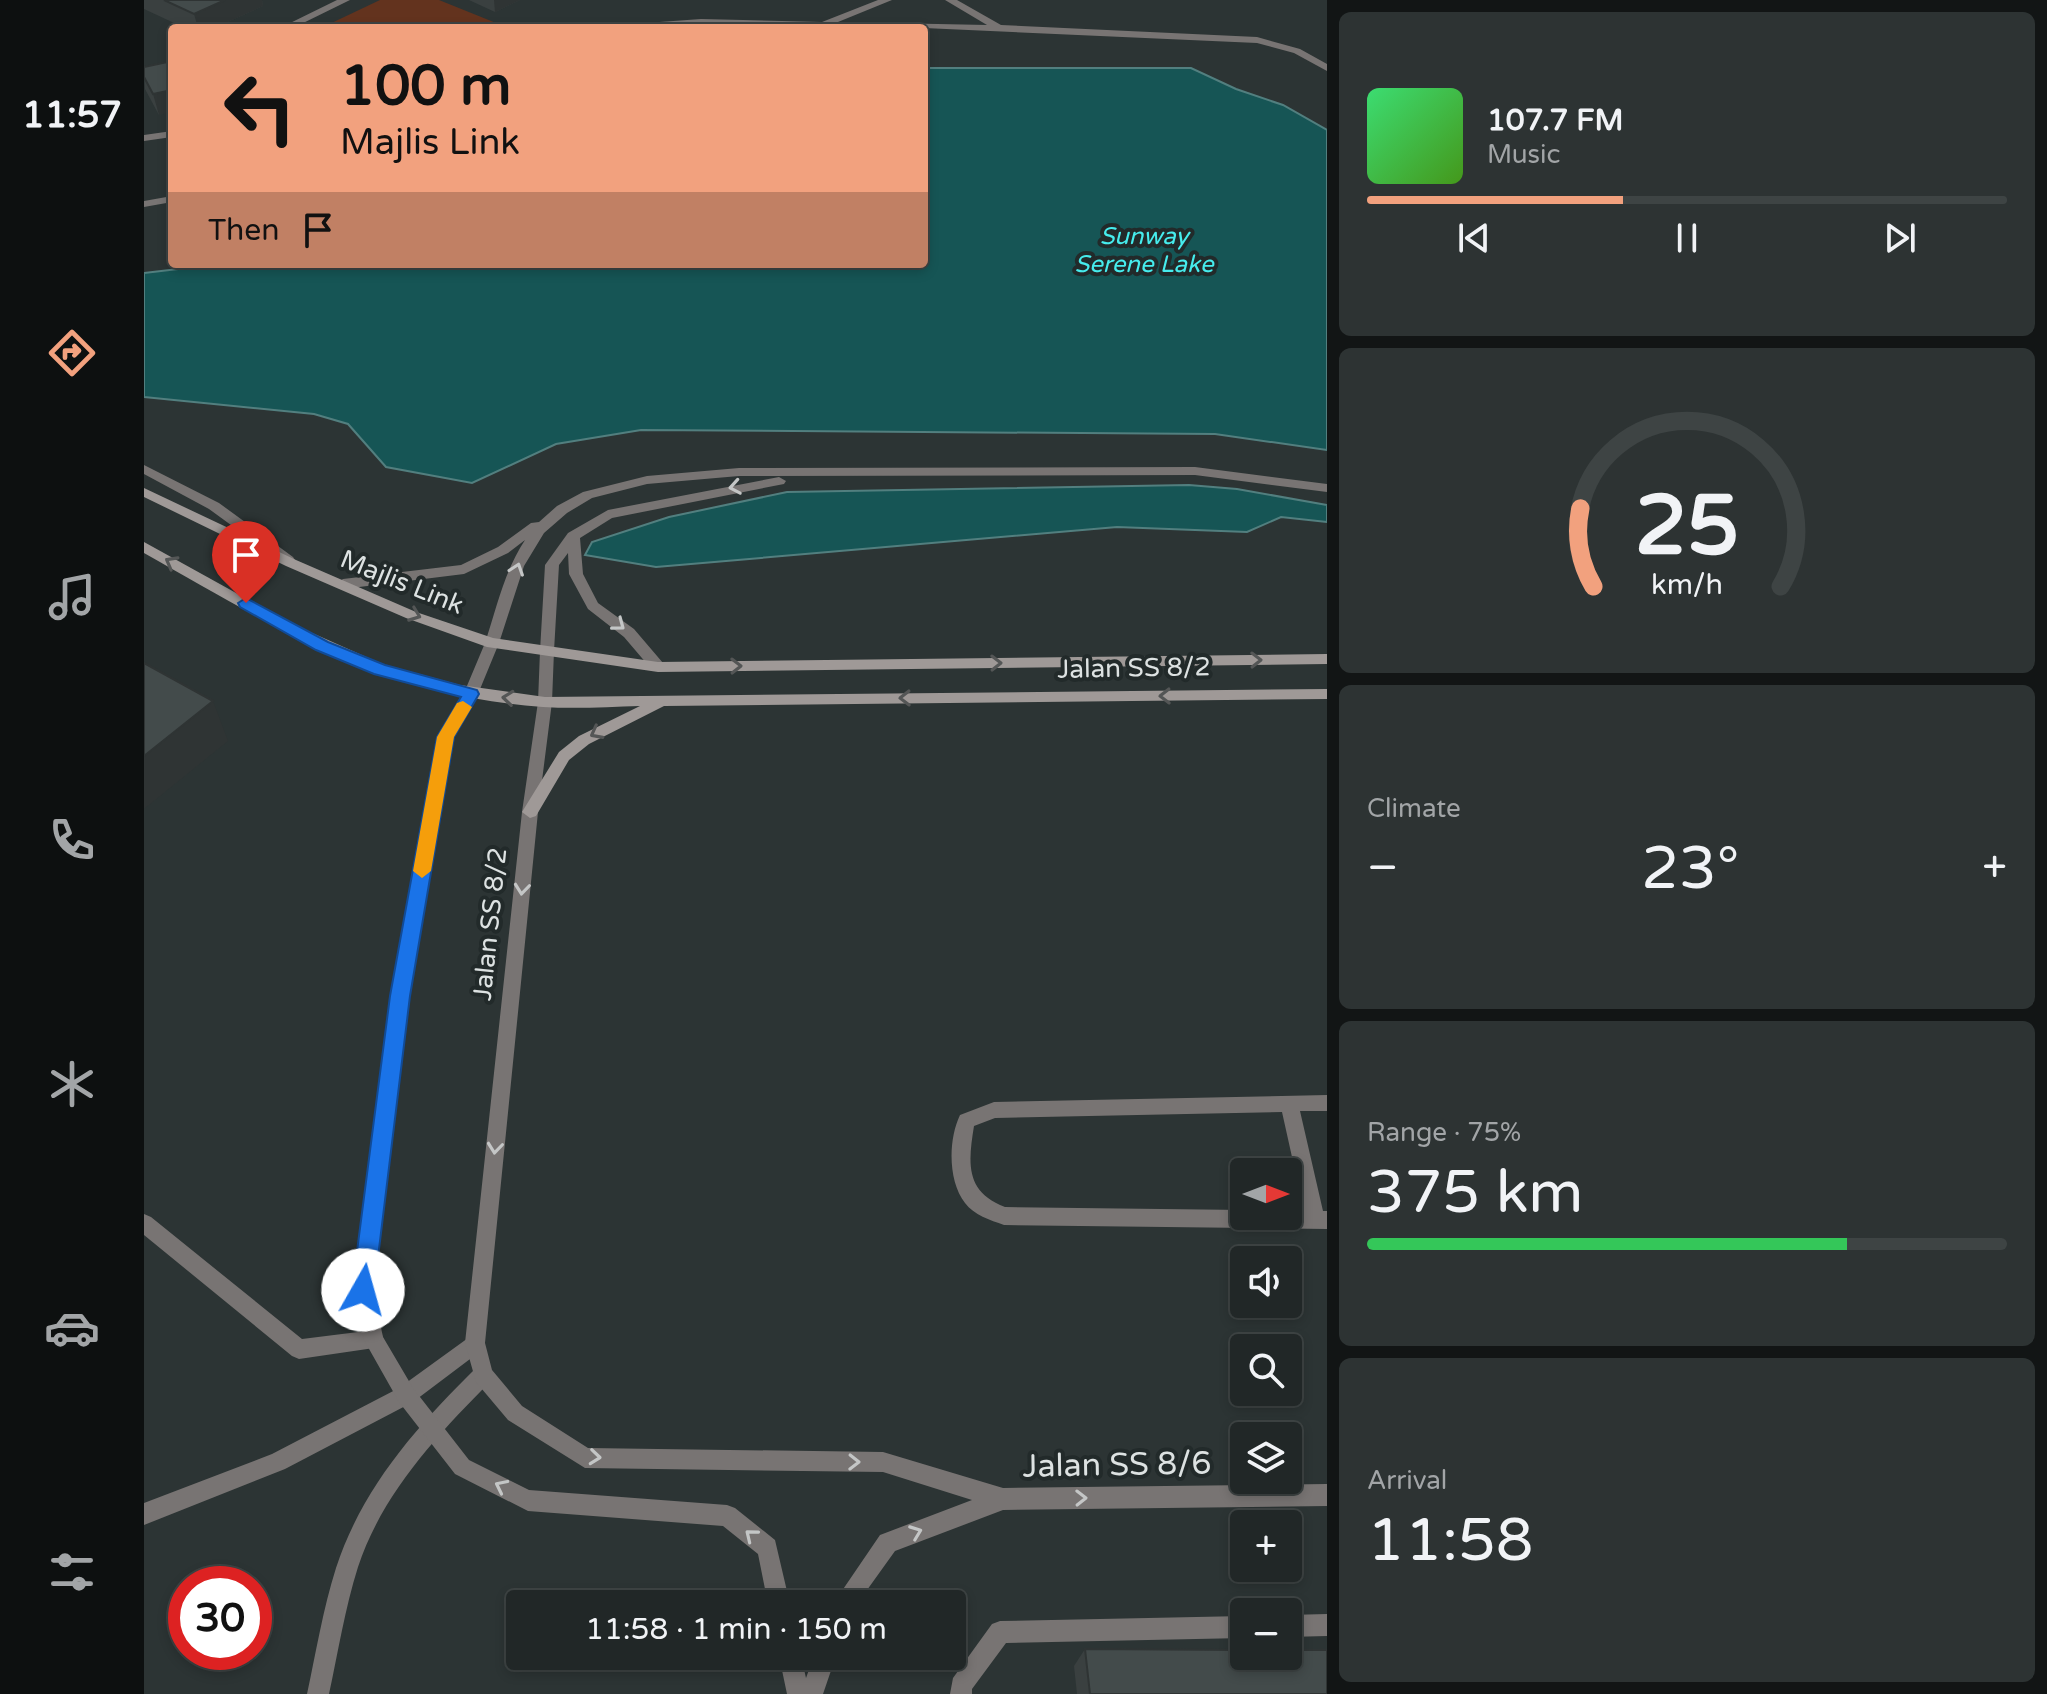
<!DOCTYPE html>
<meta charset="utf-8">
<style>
body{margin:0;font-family:"Varela Round",sans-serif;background:#2d3333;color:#f1f3f6;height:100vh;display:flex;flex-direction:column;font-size:30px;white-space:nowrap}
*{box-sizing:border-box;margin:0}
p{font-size:26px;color:#a2a5a7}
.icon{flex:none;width:44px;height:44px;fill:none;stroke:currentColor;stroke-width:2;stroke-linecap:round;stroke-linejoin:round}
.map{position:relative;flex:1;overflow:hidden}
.sheet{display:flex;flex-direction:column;gap:12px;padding:12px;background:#121515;width:720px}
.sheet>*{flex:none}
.banner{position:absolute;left:24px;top:24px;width:760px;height:244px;border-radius:8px;box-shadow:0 4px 12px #0003,0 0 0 2px #3e4444;background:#f2a17e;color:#111;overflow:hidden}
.needle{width:52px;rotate:90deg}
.fabs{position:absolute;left:1086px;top:1158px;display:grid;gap:16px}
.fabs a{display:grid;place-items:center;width:72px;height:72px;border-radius:8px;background:#212727;box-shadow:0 4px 12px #0003,0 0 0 2px #3e4444;font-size:40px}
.speed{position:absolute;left:24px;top:1566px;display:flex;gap:16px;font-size:40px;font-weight:700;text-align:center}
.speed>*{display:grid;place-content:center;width:104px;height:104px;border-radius:50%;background:#212727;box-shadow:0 4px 12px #0003,0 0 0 2px #3e4444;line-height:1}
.speed .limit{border:12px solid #d22;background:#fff;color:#111}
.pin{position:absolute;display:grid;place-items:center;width:68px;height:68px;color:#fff;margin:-82px -34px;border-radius:50% 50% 50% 0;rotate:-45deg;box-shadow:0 0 8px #0007}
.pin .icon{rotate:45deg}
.me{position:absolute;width:88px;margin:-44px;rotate:7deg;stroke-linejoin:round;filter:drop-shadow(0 0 6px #0008)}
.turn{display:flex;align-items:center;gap:28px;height:168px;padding:0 40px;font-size:36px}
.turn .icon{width:104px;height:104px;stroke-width:2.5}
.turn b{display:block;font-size:56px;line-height:68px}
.then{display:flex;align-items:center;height:76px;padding:0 40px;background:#0003;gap:16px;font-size:30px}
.big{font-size:60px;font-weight:600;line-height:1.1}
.sheet .widget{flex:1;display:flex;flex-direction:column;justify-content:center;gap:12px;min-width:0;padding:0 28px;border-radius:12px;background:#2d3333}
.sheet .dial{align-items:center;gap:0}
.dial svg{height:208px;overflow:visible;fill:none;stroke:#3e4444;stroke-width:7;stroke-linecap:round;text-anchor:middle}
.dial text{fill:#f1f3f6;stroke:none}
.song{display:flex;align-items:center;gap:24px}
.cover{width:96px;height:96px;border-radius:12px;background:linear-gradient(135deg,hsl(140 70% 55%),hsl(100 70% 35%))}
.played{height:8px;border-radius:4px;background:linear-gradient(90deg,#f2a17e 40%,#3e4444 40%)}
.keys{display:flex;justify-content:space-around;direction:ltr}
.heat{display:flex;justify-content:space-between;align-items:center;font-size:44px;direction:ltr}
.charge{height:12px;border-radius:6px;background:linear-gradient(90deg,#34c759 75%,#3e4444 0)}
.trip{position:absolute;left:362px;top:1590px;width:460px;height:80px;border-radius:8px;background:#212727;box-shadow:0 4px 12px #0003,0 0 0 2px #3e4444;font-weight:600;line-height:80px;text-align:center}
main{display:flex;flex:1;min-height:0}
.tabs{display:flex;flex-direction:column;width:144px;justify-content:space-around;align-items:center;background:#0d1010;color:#a2a5a7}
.tabs .icon{width:56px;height:56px}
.tabs .current{color:#f2a17e}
.tabs b{font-size:36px;color:#f1f3f6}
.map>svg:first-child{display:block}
</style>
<main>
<nav class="tabs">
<b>11:57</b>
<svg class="icon current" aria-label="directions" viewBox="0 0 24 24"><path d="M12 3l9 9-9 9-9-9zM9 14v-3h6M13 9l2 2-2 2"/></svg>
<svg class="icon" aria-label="music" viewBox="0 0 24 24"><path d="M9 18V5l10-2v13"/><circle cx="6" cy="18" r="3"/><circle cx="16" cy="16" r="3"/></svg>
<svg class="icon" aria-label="phone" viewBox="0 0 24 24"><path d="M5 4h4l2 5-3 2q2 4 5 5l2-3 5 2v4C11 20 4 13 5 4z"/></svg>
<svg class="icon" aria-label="climate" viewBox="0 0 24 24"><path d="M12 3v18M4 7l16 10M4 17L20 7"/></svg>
<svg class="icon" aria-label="car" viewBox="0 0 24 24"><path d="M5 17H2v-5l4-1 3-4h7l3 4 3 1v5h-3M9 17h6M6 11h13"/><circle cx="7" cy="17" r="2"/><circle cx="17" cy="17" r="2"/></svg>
<svg class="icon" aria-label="filters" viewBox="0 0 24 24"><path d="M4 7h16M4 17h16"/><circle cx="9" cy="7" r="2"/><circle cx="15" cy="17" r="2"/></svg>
</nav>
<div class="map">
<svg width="1183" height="1694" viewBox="0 0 1183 1694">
<rect width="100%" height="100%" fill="#2c3434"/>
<path fill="#63331e" d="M236,0H295L357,25L350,28H177Z"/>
<path fill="#165555" stroke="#527f7f" stroke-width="2" d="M780,68H1047L1092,89L1139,105L1183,130V450L1071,434L497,430L412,444L328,483L242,467L204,424L170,414L0,397V273L77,264H780Z
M1045,485L1093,489L1183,505V522L1137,517L1103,532L973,527L512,567L441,555L448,542L525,517L643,492Z"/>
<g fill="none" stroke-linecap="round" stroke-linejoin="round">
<path fill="#787473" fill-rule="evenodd" d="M734,0H748L694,22L843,25L801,0H813L857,25L1113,37L1156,49L1183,64V71L1150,53L1113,43L780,28L557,25L469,28L474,25L557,19L678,22Z
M28,131V137L0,141V135Z
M28,196V202L0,207V201Z
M1051,467L1183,484V492L1051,475L595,476L503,484L448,498L423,513L400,533L380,566L355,643L348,648L341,643C353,607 360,572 381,540L364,553L320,574L199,589L192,584L199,579L317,565L354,547L387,523L395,522L413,506L439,492L503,476L595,468Z
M635,477L642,481L640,484L468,518L436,538L439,574L454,603L490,629L519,663L521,667L519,671H509L480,637L444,609L425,574L424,553L415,565L410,651L403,656L398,655L396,651L401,565L424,533L464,510Z
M1183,1095V1111H1156L1179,1211H1183V1229L860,1225C846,1220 830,1215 821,1203C804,1181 804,1140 816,1115L850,1102ZM1138,1112L1160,1211H1144V1216H1100V1210L861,1207C821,1192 824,1163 830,1126L851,1118Z
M0,1214L7,1217L158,1339L230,1330L237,1333L240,1340L237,1347L155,1359L148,1356L0,1235Z
M331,1333L338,1336L341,1343L338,1350L269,1402L141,1469L0,1525V1503L128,1454L255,1388Z
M339,1365L346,1368L349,1375L346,1382C293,1435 238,1494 214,1567C201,1608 194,1652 185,1694H163C172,1652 179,1609 192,1568C218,1488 273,1426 332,1368Z
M1183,1614V1636L1144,1637V1615Z
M1100,1616V1638L862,1643L828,1689V1694H806L809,1678L848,1624L856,1621Z"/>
<path fill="#787473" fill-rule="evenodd" d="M193,0H206L149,28H136Z
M348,638L355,643L334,694L309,737L265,996L229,1290L239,1337L269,1388L325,1460L385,1490L583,1505L591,1508L631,1540L646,1604H624L614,1554L579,1526L384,1511L311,1474L255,1402L220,1340L209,1290L247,996L293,737L320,693L341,643Z
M403,646L410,651L408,702L394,812L341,1343L348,1370L378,1406L444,1448L739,1452L859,1488L1183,1484V1506L859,1510L751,1551L713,1604H689L736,1535L828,1500L739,1472L441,1468L364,1420L332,1382L321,1343L378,812L394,702L396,651Z
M635,1656H657L662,1678L670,1656H692L679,1694H643Z"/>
<path fill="#787473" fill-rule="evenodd" d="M0,465L75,503L149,557L151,560L149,563H139L65,509L0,474Z"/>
<path fill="#9f9997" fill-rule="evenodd" d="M0,488L152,560L272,612L349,638L514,662L1183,654V664L514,672L343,647L262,618L142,566L0,497Z
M0,542L148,624L238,664L316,685L401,697L1183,689V699L520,706L445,744L425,760L392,816L386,818L378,812L415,752L435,736L496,706C464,707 431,709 399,707C238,695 135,629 0,553Z"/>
</g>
<path fill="#3a4040" d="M0,0H118L119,6L70,28H41L0,9Z
M325,0H376L351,12Z
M28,61L15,115L1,89L0,67Z
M941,1649L1183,1694H933L930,1666Z"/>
<path fill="#2f3434" d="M81,0H118L119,6L70,28H54L50,14Z
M350,0H376L351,12Z
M28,90V112L15,115L9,94Z
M69,701L84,741L0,809V756Z"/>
<path fill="#434b4b" stroke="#2f3434" stroke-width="2" d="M20,0H81L50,14Z
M28,61V90L9,94L0,77V67Z
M0,663L69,701L0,756Z
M941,1649L1100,1650V1656H1144V1650H1183V1694H946Z"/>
<defs><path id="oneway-chevron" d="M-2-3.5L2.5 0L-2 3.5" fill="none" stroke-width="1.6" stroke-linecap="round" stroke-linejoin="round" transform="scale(2)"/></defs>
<g stroke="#c4c6c6">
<use href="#oneway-chevron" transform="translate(591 487) rotate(170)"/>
<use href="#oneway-chevron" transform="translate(373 569) rotate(-71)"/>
<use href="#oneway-chevron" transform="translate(475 625) rotate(37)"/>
<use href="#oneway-chevron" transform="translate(378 889) rotate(96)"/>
<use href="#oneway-chevron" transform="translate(351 1148) rotate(96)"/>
<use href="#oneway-chevron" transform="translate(451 1457) rotate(6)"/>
<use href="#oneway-chevron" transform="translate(710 1462) rotate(1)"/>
<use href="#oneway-chevron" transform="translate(357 1486) rotate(-154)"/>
<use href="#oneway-chevron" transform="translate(937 1498) rotate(-1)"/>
<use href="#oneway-chevron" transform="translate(772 1532) rotate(-21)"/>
<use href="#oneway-chevron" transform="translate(607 1535) rotate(-141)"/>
</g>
<g stroke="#545656">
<use href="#oneway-chevron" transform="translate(27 562) rotate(-151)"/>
<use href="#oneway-chevron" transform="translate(271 615) rotate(21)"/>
<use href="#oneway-chevron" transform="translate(1112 660) rotate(-1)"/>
<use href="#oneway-chevron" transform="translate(852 663) rotate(-1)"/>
<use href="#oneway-chevron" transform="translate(592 666) rotate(-1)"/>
<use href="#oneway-chevron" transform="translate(1021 696) rotate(179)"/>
<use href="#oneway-chevron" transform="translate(364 698) rotate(-174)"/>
<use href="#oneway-chevron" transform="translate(761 698) rotate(179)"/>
<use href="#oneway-chevron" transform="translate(452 733) rotate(152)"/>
</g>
<path fill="#1a73e8" stroke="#114b97" stroke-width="2" d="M102,598L184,642L241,665L333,690L335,694L310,737L266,996L230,1290L227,1298L219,1301L212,1298L208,1290L246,996L293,737L317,697L230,674L172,650L96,607L94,603Z"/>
<path fill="#f59e0b" d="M319,701L328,707L310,737L287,871L278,878L269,871L293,737L313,703Z"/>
<g text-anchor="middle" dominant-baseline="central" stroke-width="8" stroke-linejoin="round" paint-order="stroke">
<g font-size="24" font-style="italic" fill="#46eced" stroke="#222a2a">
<text x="1000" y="236">Sunway<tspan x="1000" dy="28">Serene Lake</tspan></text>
</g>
<g font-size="26" fill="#dde2e2" stroke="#222a2a">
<text transform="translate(258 582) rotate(22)">Majlis Link</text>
<text transform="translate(990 668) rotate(-1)">Jalan SS 8/2</text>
<text transform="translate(346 924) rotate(-84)">Jalan SS 8/2</text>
</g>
<g font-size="32" fill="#dde2e2" stroke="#222a2a">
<text transform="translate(973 1465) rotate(-1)">Jalan SS 8/6</text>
</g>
</g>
</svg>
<div class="fabs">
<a><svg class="needle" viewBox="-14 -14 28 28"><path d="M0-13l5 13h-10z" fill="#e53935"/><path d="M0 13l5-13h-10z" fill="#a2a5a7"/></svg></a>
<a><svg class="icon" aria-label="sound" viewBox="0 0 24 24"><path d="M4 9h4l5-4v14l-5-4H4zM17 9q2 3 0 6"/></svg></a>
<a><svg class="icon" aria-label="search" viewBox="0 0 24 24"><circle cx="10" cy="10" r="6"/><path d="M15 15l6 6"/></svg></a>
<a><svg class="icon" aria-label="layers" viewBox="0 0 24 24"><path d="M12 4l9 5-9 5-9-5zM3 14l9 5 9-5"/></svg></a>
<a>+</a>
<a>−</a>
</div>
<div class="speed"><div class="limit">30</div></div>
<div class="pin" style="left:102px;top:603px;background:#d93025"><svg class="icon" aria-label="arrive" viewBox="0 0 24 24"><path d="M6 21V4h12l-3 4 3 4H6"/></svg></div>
<svg class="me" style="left:219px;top:1290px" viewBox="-20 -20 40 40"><circle r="19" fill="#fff"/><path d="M0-13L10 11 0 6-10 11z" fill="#1a73e8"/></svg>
<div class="trip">11:58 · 1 min · 150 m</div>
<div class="banner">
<div class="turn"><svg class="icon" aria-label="left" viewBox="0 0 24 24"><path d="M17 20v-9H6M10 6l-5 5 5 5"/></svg><div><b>100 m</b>Majlis Link</div></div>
<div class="then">Then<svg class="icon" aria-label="arrive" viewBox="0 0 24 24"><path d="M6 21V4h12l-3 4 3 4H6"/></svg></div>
</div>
</div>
<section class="sheet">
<div class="widget">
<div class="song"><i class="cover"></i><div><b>107.7 FM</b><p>Music</p></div></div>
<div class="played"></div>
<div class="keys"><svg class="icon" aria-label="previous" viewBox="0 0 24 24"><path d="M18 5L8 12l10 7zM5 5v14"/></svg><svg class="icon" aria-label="pause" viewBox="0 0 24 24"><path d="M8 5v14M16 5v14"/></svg><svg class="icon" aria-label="next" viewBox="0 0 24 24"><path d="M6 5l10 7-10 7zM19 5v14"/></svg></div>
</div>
<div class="widget dial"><svg viewBox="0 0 100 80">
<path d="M14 69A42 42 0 1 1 86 69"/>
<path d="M14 69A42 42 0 0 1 9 39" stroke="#f2a17e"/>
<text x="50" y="56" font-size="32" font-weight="700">25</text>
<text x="50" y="72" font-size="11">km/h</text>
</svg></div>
<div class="widget"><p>Climate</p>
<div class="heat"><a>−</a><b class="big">23°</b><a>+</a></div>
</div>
<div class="widget"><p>Range · 75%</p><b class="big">375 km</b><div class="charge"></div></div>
<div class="widget"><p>Arrival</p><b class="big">11:58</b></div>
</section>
</main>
